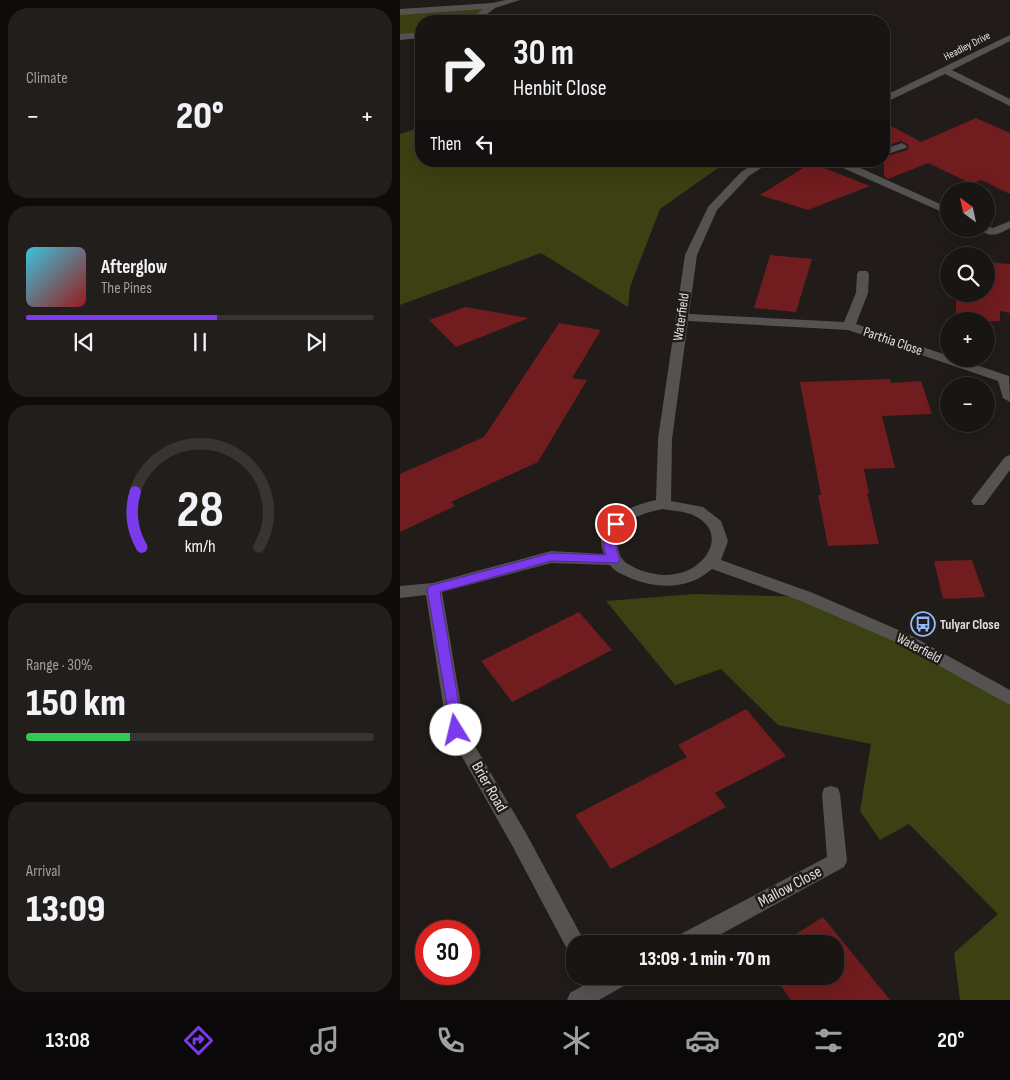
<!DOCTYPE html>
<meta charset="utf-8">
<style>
:root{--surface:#191513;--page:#221e1c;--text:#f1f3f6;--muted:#9f9fa0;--line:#373433;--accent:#7c3aed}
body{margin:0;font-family:"Sofia Sans Condensed",sans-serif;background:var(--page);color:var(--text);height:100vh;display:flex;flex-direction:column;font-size:19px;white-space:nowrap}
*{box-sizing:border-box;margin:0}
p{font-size:16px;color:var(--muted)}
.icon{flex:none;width:28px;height:28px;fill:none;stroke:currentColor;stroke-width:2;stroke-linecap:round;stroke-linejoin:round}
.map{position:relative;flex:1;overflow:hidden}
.details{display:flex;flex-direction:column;gap:8px;padding:8px;background:#0e0c0a;width:400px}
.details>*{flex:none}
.hud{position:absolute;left:15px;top:15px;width:475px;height:152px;border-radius:20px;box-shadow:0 5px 20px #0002,0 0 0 1px var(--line);background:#191513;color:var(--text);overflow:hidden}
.needle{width:32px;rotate:327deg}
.buttons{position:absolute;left:540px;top:182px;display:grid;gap:10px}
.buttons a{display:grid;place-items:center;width:55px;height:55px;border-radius:50%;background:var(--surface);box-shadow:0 5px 20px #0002,0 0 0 1px var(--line);font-size:25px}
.speed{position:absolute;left:15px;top:920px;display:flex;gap:10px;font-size:25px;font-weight:700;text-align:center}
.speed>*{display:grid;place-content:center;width:65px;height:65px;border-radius:50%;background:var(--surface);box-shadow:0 5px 20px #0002,0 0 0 1px var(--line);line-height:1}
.speed .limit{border:8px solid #d22;background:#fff;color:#111}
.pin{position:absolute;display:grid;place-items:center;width:42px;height:42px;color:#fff;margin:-21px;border:2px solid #fff;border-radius:50%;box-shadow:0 1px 5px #0007}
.me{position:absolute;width:55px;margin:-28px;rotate:351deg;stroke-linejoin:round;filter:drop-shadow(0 0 4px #0008)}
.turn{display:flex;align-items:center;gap:18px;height:105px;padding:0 15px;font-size:22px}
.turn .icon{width:65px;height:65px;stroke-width:2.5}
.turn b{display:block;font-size:35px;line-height:42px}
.then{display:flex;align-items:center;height:48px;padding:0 15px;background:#0003;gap:10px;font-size:19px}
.big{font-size:38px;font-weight:800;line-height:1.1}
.details .widget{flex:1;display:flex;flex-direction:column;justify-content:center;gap:8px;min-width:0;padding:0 18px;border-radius:20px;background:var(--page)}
.details .dial{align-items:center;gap:0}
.dial svg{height:130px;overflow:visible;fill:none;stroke:var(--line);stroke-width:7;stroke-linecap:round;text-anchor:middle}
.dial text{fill:var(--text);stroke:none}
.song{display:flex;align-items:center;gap:15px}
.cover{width:60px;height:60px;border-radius:8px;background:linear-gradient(135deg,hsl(190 70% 55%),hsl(0 70% 35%))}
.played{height:5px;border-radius:2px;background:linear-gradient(90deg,var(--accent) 55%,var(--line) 55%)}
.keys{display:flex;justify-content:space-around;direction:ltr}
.heat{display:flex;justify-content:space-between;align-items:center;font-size:28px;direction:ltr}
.charge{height:8px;border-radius:4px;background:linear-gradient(90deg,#34c759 30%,var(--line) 0)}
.trip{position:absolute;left:166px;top:935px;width:278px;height:50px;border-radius:20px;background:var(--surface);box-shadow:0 5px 20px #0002,0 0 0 1px var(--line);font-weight:800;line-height:50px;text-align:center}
.tab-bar{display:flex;height:80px;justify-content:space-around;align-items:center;background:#0a0808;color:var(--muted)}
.tab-bar .icon{width:35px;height:35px}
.tab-bar .selected{color:var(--accent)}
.tab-bar b{font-size:22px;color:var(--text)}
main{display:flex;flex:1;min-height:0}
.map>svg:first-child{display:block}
.green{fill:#3b4112}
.building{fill:#711c1e}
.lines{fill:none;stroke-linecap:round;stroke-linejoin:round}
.minor{fill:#545351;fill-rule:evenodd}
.route{fill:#7c3aed;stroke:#51269a}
.labels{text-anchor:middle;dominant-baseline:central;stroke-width:5;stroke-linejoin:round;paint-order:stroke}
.far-street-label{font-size:11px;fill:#e1dddb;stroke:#211c19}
.street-label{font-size:14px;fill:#e1dddb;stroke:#211c19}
.poi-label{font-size:14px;font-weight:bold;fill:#e1dddb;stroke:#211c19;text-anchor:start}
.near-street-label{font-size:16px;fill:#e1dddb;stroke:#211c19}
</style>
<main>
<section class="details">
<div class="widget"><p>Climate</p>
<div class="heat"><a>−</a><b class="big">20°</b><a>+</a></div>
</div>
<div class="widget">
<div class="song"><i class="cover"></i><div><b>Afterglow</b><p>The Pines</p></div></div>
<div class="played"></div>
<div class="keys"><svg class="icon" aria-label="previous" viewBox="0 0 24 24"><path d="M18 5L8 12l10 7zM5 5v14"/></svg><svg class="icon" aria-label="pause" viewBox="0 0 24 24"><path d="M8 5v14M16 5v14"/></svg><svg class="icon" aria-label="next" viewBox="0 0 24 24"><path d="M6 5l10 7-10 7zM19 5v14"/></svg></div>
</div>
<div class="widget dial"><svg viewBox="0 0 100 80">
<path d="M14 69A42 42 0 1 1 86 69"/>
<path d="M14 69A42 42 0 0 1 10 35" stroke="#7c3aed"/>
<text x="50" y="56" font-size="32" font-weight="700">28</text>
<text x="50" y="72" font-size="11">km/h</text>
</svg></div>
<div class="widget"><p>Range · 30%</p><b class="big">150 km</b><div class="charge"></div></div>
<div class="widget"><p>Arrival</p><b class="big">13:09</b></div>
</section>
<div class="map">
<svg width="610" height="1000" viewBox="0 0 610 1000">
<rect width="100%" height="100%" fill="#211c19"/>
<g class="green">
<polygon points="92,6 73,21 21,21 21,35 0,37 0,12"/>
<polygon points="21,127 21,161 328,161 260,209 230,287 228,307 141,253 0,305 0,134"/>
<polygon points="295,594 407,597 610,698 610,1000 560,1000 554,953 598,914 509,824 480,840 460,811 471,744 378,725 321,669 275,685 206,601"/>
</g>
<g class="building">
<polygon points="576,118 610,133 610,194 581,180 572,184 528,163 488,179 484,176 484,157 507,150 509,145 501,141 484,147 484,122 521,142"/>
<polygon points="411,163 470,186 408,210 360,195"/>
<polygon points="370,255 412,259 396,312 354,308"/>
<polygon points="586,262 610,264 610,313 600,311 600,321 556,321 556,294 586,294"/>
<polygon points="65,307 129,318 56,347 29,320"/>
<polygon points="159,323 201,330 172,378 187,380 138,462 51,502 55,506 0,532 0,474 84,437"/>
<polygon points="490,379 491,383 521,381 532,414 482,416 495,468 464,469 469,493 467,493 479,544 428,546 418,495 421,495 400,382"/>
<polygon points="572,560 585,597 543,599 534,561"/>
<polygon points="179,612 212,650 112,702 81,661"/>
<polygon points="346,709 386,756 315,793 326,807 211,869 175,815 287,757 278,745"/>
<polygon points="423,917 452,953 490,1000 391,1000 374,976 435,976 435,944 380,944"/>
</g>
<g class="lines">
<g class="minor">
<polygon points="106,0 120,0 95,8 78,21 69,21 83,9 0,15 0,9 92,3"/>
<polygon points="480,17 483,18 483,21 472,21"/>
<polygon points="21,32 21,38 0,40 0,34"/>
<polygon points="610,35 610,41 552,70 610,99 610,106 545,74 484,103 484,96"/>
<polygon points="502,143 507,146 506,148 484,155 484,149"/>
<path d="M359 161H372L349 176 317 210 297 255 289 314 444 322 456 293 457 274 459 271H467L469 274 468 293 456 324 549 356V359H558L609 376 610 402 603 398 598 381 448 330 288 321 272 439 271 501 303 507 321 521 328 541 321 560 413 593 510 635 610 690V705L498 643 401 601 312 569C289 590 257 589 230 578 222 574 215 572 210 565L151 563 42 592 65 729 127 835 182 937 185 944H175V954L168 951 113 847 47 730 26 595 0 598V586L33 583 151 551 204 554C190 520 230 506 256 500L258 439 285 255 308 207 341 172ZM263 509C272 511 284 511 293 515 330 532 306 570 275 574 259 577 241 572 228 564 222 561 219 554 218 548 211 522 243 513 263 509Z"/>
<polygon points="450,161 465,161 456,166 549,208 549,215 443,168 442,166"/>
<path d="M610 221V228C599 234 590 239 580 229H586V226L593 228Z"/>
<polygon points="610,455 610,470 584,505 574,505 571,501 574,497 605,457"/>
<polygon points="431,786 438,788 440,794 447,861 444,867 303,944 272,944 275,937 427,857 422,794 424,788"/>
<polygon points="200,976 232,976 229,983 199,1000 167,1000 170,993"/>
</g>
</g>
<path class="route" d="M216 520 222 524C214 537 214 545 220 560L218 563 151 561 40 592 63 730 61 734 56 735 52 734 27 589 29 586 151 553 206 555C201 541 204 533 212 521Z"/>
<defs>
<g id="bus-ring" transform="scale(1.25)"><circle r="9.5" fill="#211c19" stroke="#90b8fd" stroke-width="1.5"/><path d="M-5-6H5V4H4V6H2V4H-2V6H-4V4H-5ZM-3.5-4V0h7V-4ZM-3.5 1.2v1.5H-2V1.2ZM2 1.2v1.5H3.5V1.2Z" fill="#90b8fd"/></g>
</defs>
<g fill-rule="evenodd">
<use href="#bus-ring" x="523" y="624"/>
</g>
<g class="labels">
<g class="far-street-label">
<text transform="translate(567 46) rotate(-27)">Headley Drive</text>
</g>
<g class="street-label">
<text transform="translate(281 317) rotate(-82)">Waterfield</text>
<text transform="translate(493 341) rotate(19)">Parthia Close</text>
<text transform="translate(519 648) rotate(28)">Waterfield</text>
</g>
<g class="poi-label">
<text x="540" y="624">Tulyar Close</text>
</g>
<g class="near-street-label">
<text transform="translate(89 787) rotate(60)">Brier Road</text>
<text transform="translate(390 887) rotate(-28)">Mallow Close</text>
</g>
</g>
</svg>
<div class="buttons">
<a><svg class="needle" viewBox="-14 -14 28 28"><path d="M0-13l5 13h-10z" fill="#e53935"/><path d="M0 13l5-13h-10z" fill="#9f9fa0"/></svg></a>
<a><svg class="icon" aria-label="search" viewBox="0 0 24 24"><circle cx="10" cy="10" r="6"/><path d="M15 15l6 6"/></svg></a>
<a>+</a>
<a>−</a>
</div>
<div class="speed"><div class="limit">30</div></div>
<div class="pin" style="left:216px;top:524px;background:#d93025"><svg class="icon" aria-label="arrive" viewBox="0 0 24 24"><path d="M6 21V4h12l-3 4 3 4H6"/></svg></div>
<svg class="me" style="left:56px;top:730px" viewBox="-20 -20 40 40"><circle r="19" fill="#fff"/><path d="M0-13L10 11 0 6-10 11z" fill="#7c3aed"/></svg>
<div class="trip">13:09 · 1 min · 70 m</div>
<div class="hud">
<div class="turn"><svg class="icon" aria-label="right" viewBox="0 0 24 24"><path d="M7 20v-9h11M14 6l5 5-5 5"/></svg><div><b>30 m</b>Henbit Close</div></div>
<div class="then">Then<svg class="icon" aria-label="left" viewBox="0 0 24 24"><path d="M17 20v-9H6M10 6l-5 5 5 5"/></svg></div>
</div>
</div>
</main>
<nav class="tab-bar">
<b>13:08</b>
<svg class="icon selected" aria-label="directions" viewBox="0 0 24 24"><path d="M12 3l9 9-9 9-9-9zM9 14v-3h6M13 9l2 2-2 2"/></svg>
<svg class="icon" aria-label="music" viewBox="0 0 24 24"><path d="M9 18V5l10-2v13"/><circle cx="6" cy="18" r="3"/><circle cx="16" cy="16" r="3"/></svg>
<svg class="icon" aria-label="phone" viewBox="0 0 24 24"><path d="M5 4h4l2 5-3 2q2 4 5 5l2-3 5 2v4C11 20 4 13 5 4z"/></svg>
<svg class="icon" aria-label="climate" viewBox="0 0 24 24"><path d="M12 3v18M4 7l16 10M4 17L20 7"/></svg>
<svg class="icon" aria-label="car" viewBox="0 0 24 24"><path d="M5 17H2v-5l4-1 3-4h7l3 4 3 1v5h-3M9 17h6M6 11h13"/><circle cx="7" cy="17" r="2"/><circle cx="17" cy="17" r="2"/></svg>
<svg class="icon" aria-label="filters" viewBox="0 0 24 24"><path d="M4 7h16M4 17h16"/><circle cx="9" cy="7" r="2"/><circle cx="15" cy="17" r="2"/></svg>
<b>20°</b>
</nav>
